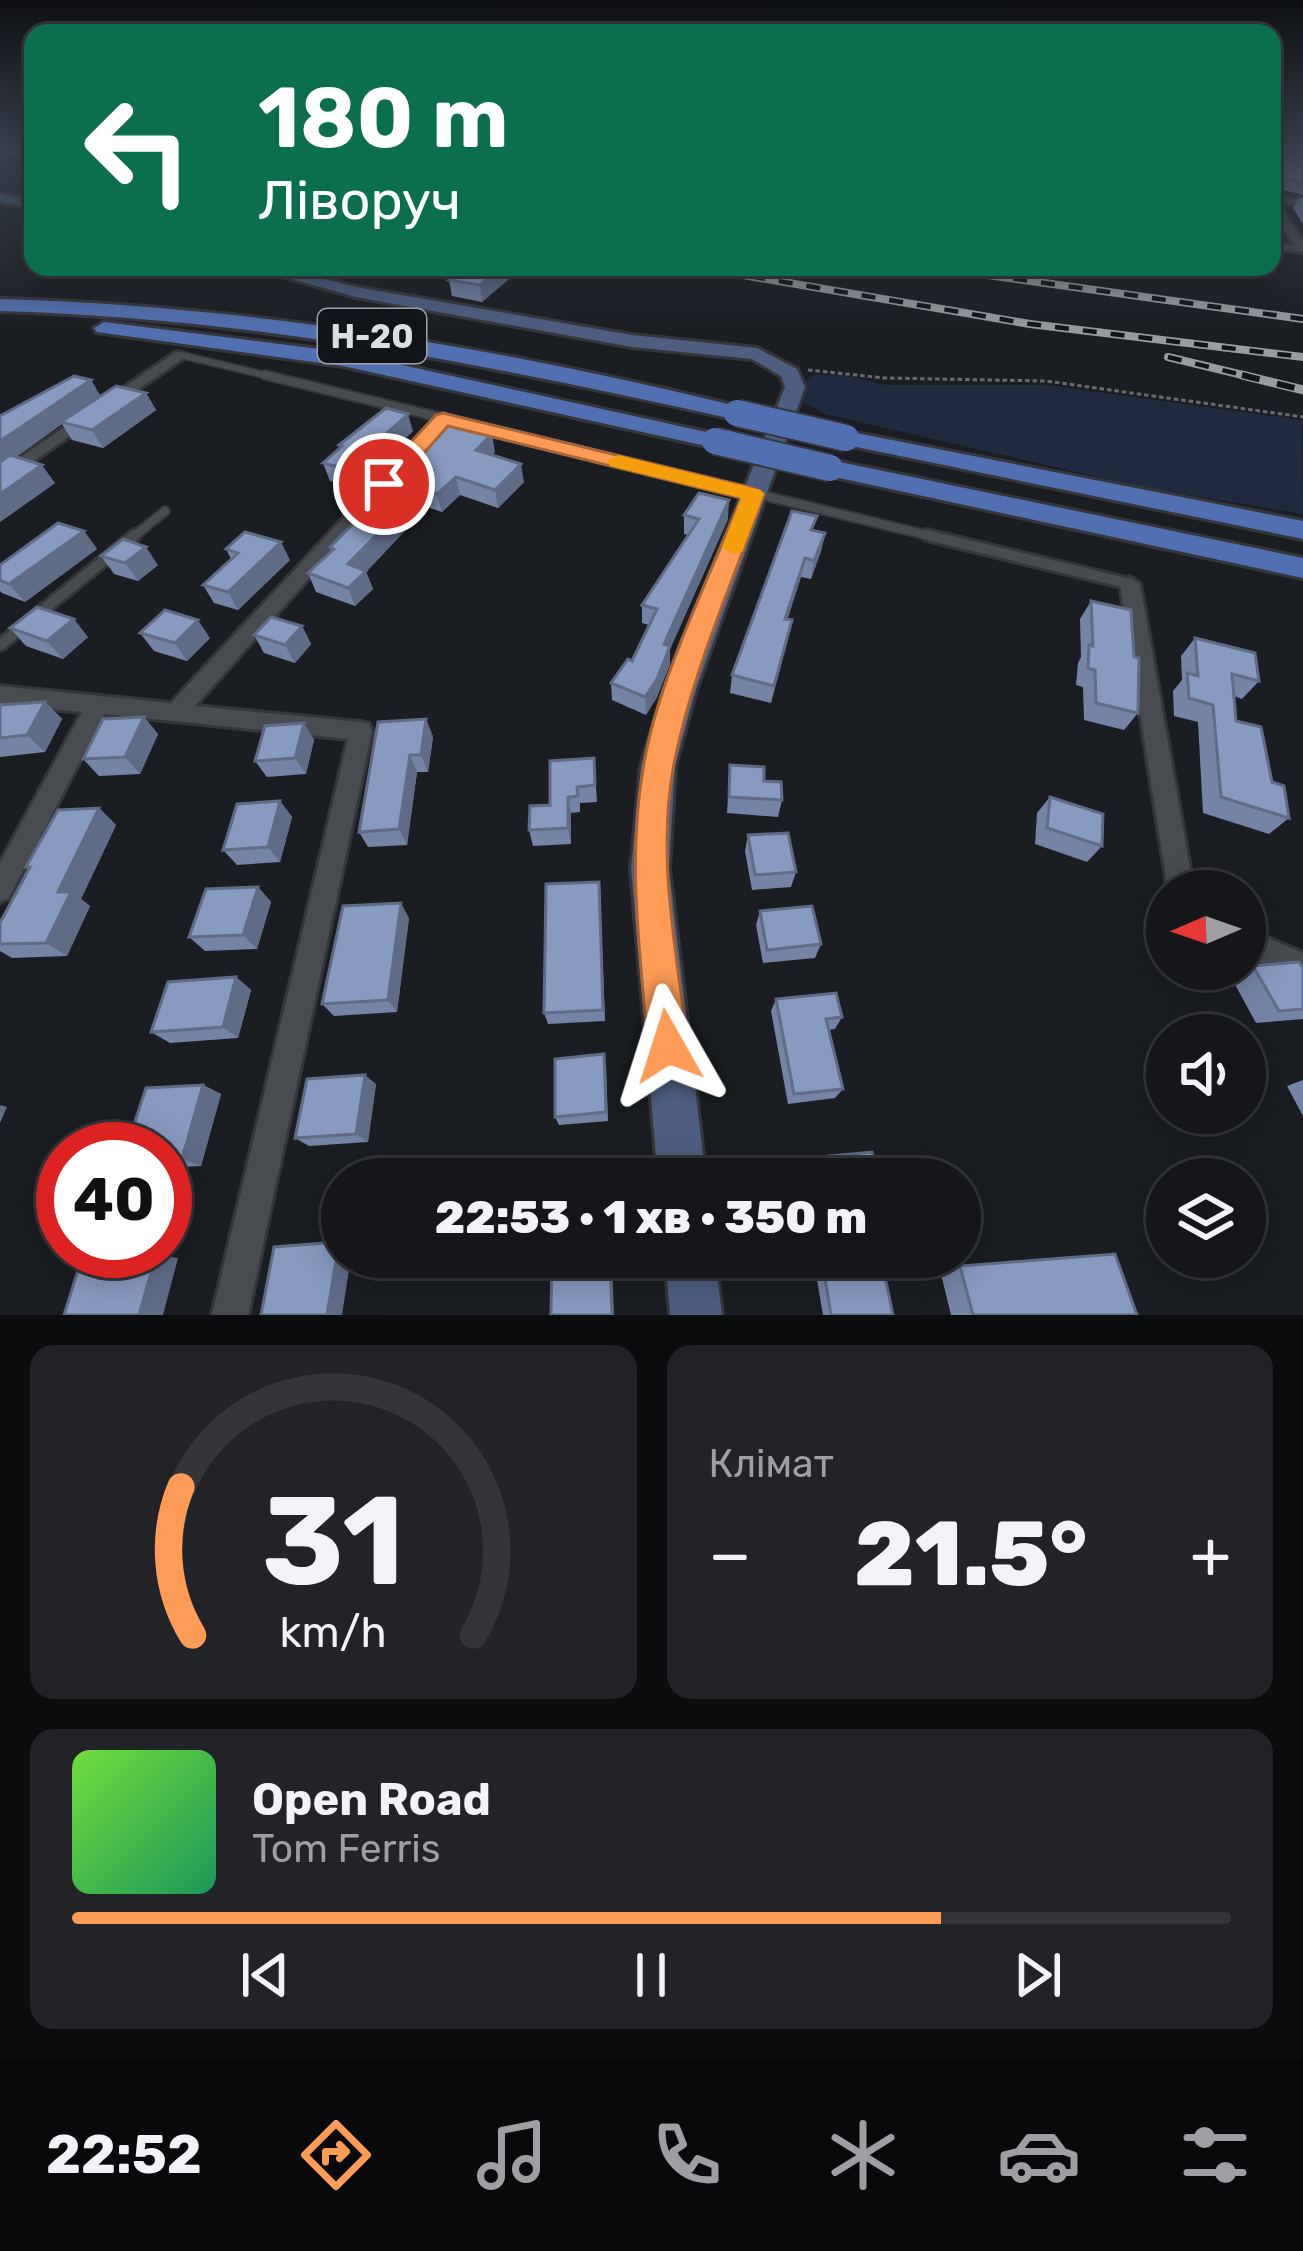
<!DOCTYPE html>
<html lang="uk">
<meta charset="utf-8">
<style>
:root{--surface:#141619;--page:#212326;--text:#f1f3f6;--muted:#9d9fa2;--line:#333538;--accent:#fe9c57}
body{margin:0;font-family:Rubik,sans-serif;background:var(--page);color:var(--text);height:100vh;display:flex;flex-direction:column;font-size:45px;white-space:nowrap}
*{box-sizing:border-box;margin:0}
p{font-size:39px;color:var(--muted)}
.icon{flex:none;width:66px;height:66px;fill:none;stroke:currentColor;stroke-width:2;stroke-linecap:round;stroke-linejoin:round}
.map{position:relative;height:1315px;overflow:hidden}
.panel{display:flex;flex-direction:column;gap:30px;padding:30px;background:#0b0c0e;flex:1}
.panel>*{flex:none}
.top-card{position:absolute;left:24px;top:24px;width:1257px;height:252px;border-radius:24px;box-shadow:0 6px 30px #0003,0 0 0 3px var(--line);background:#0b6e4f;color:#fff;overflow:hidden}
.needle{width:78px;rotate:268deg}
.controls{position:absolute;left:1146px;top:870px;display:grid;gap:24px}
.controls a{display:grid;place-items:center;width:120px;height:120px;border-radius:50%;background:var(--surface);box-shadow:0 6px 30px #0003,0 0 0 3px var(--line);font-size:60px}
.speed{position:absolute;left:36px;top:1122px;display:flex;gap:24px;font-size:60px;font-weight:700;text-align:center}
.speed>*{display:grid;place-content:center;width:156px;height:156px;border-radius:50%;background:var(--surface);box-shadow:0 6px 30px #0003,0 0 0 3px var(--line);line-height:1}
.speed .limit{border:18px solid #d22;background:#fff;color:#111}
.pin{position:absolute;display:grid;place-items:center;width:102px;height:102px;color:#fff;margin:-51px;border:6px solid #fff;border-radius:50%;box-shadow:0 3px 12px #0007}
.me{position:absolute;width:132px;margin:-66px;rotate:354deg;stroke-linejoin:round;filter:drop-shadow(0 0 9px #0008)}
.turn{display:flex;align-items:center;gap:42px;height:252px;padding:0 36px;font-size:54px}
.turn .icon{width:156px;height:156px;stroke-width:2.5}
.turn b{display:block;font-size:84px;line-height:102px}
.big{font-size:90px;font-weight:800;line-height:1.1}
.panel .card{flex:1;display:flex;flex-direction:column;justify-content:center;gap:18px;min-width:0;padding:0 42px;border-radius:24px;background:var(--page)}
.panel .dial{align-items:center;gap:0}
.dial svg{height:312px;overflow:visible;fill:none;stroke:var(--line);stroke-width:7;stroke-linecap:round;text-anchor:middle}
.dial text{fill:var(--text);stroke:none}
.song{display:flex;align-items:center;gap:36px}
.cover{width:144px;height:144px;border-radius:18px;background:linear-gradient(135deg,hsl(100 70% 55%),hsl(150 70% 35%))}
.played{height:12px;border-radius:6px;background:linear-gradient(90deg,var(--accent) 75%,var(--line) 75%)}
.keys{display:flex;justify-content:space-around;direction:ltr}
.heat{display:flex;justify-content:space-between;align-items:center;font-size:66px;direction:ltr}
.panel .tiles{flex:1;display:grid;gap:30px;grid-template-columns:1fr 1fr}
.card:last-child{grid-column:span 2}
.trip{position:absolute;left:321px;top:1158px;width:660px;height:120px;border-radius:60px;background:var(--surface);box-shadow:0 6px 30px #0003,0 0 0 3px var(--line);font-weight:800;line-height:120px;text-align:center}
.tab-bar{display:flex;height:192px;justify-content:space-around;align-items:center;background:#08090a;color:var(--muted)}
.tab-bar .icon{width:84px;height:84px}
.tab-bar .active{color:var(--accent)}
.tab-bar b{font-size:54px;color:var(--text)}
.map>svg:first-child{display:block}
.green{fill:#1f2a3f}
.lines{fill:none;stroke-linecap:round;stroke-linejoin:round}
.lane-far2-casing{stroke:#35363a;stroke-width:9}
.lane-far1-casing{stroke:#35363a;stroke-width:12}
.lane-casing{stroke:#35363a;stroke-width:16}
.street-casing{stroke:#35363a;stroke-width:6}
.secondary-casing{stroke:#35363a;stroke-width:6}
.primary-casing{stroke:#35363a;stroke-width:6}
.path{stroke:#696c6f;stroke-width:3;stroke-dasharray:4.5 3;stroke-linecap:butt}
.lane-far2{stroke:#484b50;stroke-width:6}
.lane-far1{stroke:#484b50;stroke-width:8}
.lane{stroke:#484b50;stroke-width:10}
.street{fill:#484b50;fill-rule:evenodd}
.secondary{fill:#4d5e81;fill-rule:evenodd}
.primary{fill:#5270b1;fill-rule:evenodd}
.rail-far2-casing{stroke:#999b9e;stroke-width:4.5}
.rail-far1-casing{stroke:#999b9e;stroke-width:8}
.rail-casing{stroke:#999b9e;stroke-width:9}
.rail-far2{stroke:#111418;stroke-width:3;stroke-dasharray:10;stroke-linecap:butt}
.rail-far1{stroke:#111418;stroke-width:4.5;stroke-dasharray:14;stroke-linecap:butt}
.rail{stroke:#111418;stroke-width:6;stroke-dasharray:18;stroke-linecap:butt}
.primary-bridge-casing{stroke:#35363a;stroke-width:30;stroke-linecap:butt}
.primary-bridge{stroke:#5270b1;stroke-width:26}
.wall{fill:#7484a4}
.shaded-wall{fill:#5e6c86}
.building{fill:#879abf;stroke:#5e6c86;stroke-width:3}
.route{fill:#fe9c57;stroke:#a56539;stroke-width:3}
.slow{fill:#f59e0b}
.labels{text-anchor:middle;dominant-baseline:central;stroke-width:12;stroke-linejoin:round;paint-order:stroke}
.shield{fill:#111418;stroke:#9fa1a5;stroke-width:3}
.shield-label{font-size:33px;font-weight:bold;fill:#dcdee1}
</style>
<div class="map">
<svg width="1303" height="1315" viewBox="0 0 1303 1315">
<rect width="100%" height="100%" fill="#1a1d21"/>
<polygon class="green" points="815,374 844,375 887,385 1047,385 1302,420 1303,514 1146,488 825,414 804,402 802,383"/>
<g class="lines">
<g class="lane-far2-casing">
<polyline id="lane-far2" points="181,355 277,378"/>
</g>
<g class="lane-far1-casing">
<g id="lane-far1">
<polyline points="265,375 939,538"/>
<polyline points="132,538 165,511"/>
</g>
</g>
<g class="lane-casing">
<g id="lane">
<polyline points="927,535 1130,584"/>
<polyline points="0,645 135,535"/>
</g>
</g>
<g class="street-casing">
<g id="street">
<polygon points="1272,196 1303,199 1303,205 1276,202 1303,241 1303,252 1272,249 1272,243 1294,245 1272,212"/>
<polygon points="176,352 188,355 0,484 0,471"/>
<polygon points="443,414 451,419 448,422 195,706 361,722 369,724 372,731 248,1315 212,1315 348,739 104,714 9,898 0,902 0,863 82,712 0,704 0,686 171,703 438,416"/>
<polygon points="1130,577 1140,584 1194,891 1168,891 1120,584"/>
<polygon points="1245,928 1303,953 1303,981 1245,956"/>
</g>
</g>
<g class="secondary-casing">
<g id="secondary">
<polygon points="0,193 33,201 33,209 0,201"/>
<polygon points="249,267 277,267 356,287 632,335 757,348 797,369 805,387 696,690 675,766 669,869 706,1179 658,1179 631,869 641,766 664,690 785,387 781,376 752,359 632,347 356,297"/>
<polygon points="665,1257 715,1257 722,1315 670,1315"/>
</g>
</g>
<g class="primary-casing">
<g id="primary">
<path d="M0 299C252 306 501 348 745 408L749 413 737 420C493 365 251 318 0 311Z"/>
<polygon points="104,322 343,352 715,434 727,441 715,448 343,366 97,332 94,328"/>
<polygon points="846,431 1303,521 1303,539 837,443 834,438 837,433"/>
<polygon points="830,460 1303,558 1303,578 821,474 817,468"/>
</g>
</g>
<polyline class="path" points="808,370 885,378 1046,381 1303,417"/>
<use href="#lane-far2" class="lane-far2"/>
<use href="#lane-far1" class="lane-far1"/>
<use href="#lane" class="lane"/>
<use href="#street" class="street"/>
<use href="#secondary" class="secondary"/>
<use href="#primary" class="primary"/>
<g class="rail-far2-casing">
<polyline id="rail-far2" points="0,150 33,156"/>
</g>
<g class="rail-far1-casing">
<g id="rail-far1">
<polyline points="696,267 1030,324 1303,357"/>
<polyline points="930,267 1303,319"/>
<polyline points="1168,357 1255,378"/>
</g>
</g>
<g class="rail-casing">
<polyline id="rail" points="1242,375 1303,390"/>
</g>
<use href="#rail-far2" class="rail-far2"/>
<use href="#rail-far1" class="rail-far1"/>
<use href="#rail" class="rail"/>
<g class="primary-bridge-casing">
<g id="primary-bridge">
<polyline points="737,413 846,438"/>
<polyline points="715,441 830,468"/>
</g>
</g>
<use href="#primary-bridge" class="primary-bridge"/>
</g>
<g class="wall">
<polygon points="1272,150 1303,150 1303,195 1272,187"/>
<polygon points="1299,198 1303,198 1303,224 1293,208"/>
<polygon points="523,267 482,302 452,296 449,280"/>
<polygon points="91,380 100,396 146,393 156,410 103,448 72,440 62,424 16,457 55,483 0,522 0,416"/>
<polygon points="413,431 354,487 330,481 323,463 340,448 339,445"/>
<polygon points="495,452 492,455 524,482 498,508 460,495 442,512 418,504 413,486 418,482 414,480 409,462"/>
<polygon points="411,500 416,519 366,572 373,589 355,606 316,592 308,573 331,552 330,547"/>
<polygon points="684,515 728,519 670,649 670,664 657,697 646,715 612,700 611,683 632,661 649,625 642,623 642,605 688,535 684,534"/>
<polygon points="814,530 825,533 821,551 811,579 801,577 787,619 792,620 788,638 771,703 730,693 732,675"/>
<polygon points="84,531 97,549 25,602 2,593 0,591 0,565"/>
<polygon points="226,549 290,560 238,610 214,603 203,585 231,559"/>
<polygon points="101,556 158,565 138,581 114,574"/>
<polygon points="1091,601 1138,713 1124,730 1084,720 1083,687 1076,685 1078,663 1081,657 1080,619"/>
<polygon points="302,626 311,644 295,663 264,653 254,635"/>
<polygon points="10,628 88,637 63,659 26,646"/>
<polygon points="140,633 210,638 187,661 154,651"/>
<polygon points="1195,638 1259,681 1242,699 1234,696 1236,721 1272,782 1289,818 1269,834 1203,813 1198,722 1174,716 1173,691 1182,680 1181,656"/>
<polygon points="45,702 62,719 45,752 0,757 0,705"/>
<polygon points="144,717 158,734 140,774 99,776 83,759"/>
<polygon points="426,719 433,737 428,772 417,772 407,845 368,847 359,832"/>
<polygon points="304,723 314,740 306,774 267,777 255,761"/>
<polygon points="594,758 597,802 580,803 580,812 571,813 571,844 533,846 529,830"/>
<polygon points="730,765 764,781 782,800 778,817 727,813"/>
<polygon points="1050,797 1102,846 1087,862 1035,844 1037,813"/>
<polygon points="280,801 292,817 280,862 237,865 223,850"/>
<polygon points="99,808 116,825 81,899 90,906 67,956 12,958 0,951 0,923 29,869 26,867"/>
<polygon points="748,835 796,872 791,887 752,890 745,851"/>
<polygon points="258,887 271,902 257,949 205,951 189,937"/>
<polygon points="600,897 605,1021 548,1024 544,1013"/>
<polygon points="760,911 821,944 815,958 763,963 756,925"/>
<polygon points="409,918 397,1012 334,1016 322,1004"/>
<polygon points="1253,966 1303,968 1303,1019 1256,1023 1232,979"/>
<polygon points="236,977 251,990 238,1038 170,1043 151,1032"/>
<polygon points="776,999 842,1017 835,1029 829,1030 843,1089 835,1098 788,1104 771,1011"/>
<polygon points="606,1065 608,1121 559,1125 555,1117"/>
<polygon points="1303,1080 1303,1116 1287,1086"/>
<polygon points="376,1084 368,1142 309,1146 295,1138"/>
<polygon points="203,1085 221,1094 201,1166 165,1168 165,1149"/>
<polygon points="829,1156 878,1179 824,1179 821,1163"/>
<polygon points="960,1266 1137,1315 951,1315 940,1270"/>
<polygon points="824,1272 893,1315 823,1315 816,1274"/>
</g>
<g class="shaded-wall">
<polygon points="502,267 523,267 482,302 480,285"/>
<polygon points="91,380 101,397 61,422 62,424 0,468 0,441"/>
<polygon points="146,393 156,410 103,448 92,430"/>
<polygon points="408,414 413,431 354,487 347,469"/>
<polygon points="492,434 495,452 480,468 476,450"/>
<polygon points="521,464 524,482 498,508 495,490"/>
<polygon points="42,465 55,483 0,522 0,494"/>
<polygon points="456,477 460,495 442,512 437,494"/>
<polygon points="411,500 416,519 366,572 373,589 355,606 348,588 348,564"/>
<polygon points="729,500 728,519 670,649 670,664 657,697 646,715 645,697 664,644"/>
<polygon points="84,531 97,549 25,602 9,584"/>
<polygon points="825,533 821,551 811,579 814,561"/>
<polygon points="281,542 290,560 238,610 228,592"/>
<polygon points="146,547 158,565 138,581 125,563"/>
<polygon points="805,558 801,577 782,637 785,619"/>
<polygon points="74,619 88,637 63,659 47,641"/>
<polygon points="198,620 210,638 187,661 175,643"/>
<polygon points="302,626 311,644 295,663 285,645"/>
<polygon points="45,702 62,719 45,752 27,735"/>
<polygon points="144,717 158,734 140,774 125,757"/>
<polygon points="426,719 433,737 428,772 421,755"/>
<polygon points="304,723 314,740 306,774 295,758"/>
<polygon points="410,755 417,772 407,845 399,829"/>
<polygon points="568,797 571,813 571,844 568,828"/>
<polygon points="280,801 292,817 280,862 268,847"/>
<polygon points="99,808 116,825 81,899 90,906 67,956 46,943 58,892"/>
<polygon points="599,882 600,897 605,1021 603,1010"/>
<polygon points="258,887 271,902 257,949 243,935"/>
<polygon points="401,903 409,918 397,1012 388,1000"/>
<polygon points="236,977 251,990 238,1038 223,1027"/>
<polygon points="365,1075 376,1084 368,1142 356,1134"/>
<polygon points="203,1085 221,1094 201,1166 182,1159"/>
<polygon points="0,1105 7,1107 0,1123"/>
<polygon points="339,1242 342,1243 342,1257 351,1257 342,1315 327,1315"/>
<polygon points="156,1255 178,1258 163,1315 139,1315"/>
<polygon points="610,1257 612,1257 614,1315 612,1315"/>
</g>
<g class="building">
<polygon points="1272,150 1303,150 1303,183 1272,176"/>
<polygon points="465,267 502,267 480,285 449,280"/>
<polygon points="74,376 91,380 0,441 0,416"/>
<polygon points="116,386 146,393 92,430 61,422"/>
<polygon points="386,408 408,414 347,469 323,463 342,446 339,445"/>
<polygon points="453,419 492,434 476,450 521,464 495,490 456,477 437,494 413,486 432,470 409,462"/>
<polygon points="10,455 42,465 0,494 0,462"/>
<polygon points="384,493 411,500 348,564 366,571 348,588 308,573 334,549 330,547"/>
<polygon points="699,493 729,500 664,644 670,646 657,679 645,697 611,683 628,659 632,661 657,609 642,605 699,519 684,515"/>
<polygon points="792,511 817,516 811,530 825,533 814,561 805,558 785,619 792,620 774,686 732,675"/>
<polygon points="58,523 84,531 9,584 0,580 0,565"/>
<polygon points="245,532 281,542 228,592 203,585 238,553 226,549"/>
<polygon points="123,539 146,547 125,563 101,556"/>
<polygon points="1091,601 1131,610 1134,657 1139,658 1138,713 1096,703 1095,670 1088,668 1089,645 1093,646"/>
<polygon points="37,607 74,619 47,641 10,628"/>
<polygon points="165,610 198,620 175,643 140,633"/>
<polygon points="271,617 302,626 285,645 254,635"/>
<polygon points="1195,638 1255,653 1259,681 1232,674 1236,721 1261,727 1272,782 1284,786 1289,818 1221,797 1213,705 1189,698 1187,673 1198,676"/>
<polygon points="45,702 27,735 0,738 0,705"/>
<polygon points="144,717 125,757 83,759 103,719"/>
<polygon points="426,719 421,755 410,755 399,829 359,832 378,722"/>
<polygon points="304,723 295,758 255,761 265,726"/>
<polygon points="594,758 595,785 577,787 578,796 568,797 568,828 529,830 530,806 550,805 550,761"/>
<polygon points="730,765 764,767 764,781 781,782 782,800 729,797"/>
<polygon points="1050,797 1103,814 1102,846 1047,828"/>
<polygon points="280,801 268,847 223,850 237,804"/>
<polygon points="99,808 58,892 71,892 46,943 0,944 0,923 30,867 26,867 58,810"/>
<polygon points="788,833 796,872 755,875 748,835"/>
<polygon points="599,882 603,1010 544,1013 546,884"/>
<polygon points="258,887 243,935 189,937 206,889"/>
<polygon points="401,903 388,1000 322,1004 343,906"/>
<polygon points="812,906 821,944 767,950 760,911"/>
<polygon points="1299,962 1303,968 1303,1009 1279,1011 1253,966"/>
<polygon points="236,977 223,1027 151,1032 168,982"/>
<polygon points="836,993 842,1017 826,1019 843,1089 794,1094 776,999"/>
<polygon points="604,1054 606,1112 555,1117 555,1059"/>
<polygon points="365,1075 356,1134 295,1138 307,1079"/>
<polygon points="203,1085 182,1159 165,1160 165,1149 126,1149 146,1088"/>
<polygon points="872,1152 878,1179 833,1179 829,1156"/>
<polygon points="339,1242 327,1315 261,1315 274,1247"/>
<polygon points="1115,1254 1137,1315 973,1315 960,1266"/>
<polygon points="156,1255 139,1315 64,1315 81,1261"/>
<polygon points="552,1257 610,1257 612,1315 551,1315"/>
<polygon points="883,1267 893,1315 831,1315 824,1272"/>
</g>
<linearGradient id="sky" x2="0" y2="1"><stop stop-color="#0e1012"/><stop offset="0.45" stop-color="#38404e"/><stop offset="1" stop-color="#38404e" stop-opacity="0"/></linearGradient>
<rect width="1303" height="334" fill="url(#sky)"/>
<path class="route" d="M443 413 753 488 764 494C733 582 692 672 674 764 656 856 677 954 688 1046L682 1060 668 1066 654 1060 648 1046C640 953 627 861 643 769 657 680 708 582 741 498L448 426 392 489H376V479L436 415Z"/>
<polygon class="slow" points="618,455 761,490 764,494 742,552 734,554 722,547 741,498 610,466 607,461"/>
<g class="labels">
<rect class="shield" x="318" y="309" width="108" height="54" rx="9"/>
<g class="shield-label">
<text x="372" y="336">Н-20</text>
</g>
</g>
</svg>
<div class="controls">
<a><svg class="needle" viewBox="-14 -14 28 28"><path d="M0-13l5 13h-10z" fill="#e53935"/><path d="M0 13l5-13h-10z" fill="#9d9fa2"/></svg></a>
<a><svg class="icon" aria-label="sound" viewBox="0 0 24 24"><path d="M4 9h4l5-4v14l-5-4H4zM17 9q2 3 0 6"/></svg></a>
<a><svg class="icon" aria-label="layers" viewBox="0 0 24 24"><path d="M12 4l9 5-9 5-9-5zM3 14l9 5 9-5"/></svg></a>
</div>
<div class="speed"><div class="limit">40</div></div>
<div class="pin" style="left:384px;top:484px;background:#d93025"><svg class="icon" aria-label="arrive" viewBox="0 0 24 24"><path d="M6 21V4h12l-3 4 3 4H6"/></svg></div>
<svg class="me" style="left:668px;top:1046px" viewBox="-20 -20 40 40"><path d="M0-17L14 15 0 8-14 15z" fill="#fe9c57" stroke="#fff" stroke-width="4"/></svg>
<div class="trip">22:53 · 1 хв · 350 m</div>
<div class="top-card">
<div class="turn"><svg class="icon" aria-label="left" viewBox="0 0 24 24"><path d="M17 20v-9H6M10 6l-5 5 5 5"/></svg><div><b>180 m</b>Ліворуч</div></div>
</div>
</div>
<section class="panel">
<div class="tiles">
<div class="card dial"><svg viewBox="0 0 100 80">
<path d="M14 69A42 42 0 1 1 86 69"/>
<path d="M14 69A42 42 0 0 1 11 31" stroke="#fe9c57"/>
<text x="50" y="56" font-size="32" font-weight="700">31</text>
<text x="50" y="72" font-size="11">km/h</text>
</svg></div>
<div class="card"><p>Клімат</p>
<div class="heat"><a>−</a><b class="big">21.5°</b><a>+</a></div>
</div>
<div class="card">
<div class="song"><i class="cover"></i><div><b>Open Road</b><p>Tom Ferris</p></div></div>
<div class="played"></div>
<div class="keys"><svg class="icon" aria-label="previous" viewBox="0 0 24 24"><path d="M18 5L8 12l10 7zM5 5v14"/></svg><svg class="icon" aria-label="pause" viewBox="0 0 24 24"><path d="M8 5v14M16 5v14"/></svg><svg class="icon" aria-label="next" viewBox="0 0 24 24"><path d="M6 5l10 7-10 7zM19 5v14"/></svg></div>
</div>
</div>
</section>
<nav class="tab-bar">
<b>22:52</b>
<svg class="icon active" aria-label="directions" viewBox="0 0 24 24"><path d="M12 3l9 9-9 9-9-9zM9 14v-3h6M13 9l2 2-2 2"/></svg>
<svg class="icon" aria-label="music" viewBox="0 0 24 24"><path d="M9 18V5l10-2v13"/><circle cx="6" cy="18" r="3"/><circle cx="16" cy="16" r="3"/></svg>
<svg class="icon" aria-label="phone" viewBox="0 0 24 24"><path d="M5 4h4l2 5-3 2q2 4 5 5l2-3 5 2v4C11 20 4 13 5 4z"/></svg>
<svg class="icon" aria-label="climate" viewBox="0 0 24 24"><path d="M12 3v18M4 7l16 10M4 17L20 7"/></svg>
<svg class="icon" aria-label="car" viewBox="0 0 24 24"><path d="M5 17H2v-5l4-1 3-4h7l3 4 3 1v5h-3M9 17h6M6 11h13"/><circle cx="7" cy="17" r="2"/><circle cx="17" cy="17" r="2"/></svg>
<svg class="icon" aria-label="filters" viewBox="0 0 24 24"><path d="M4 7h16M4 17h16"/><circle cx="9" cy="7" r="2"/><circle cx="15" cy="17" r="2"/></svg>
</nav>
